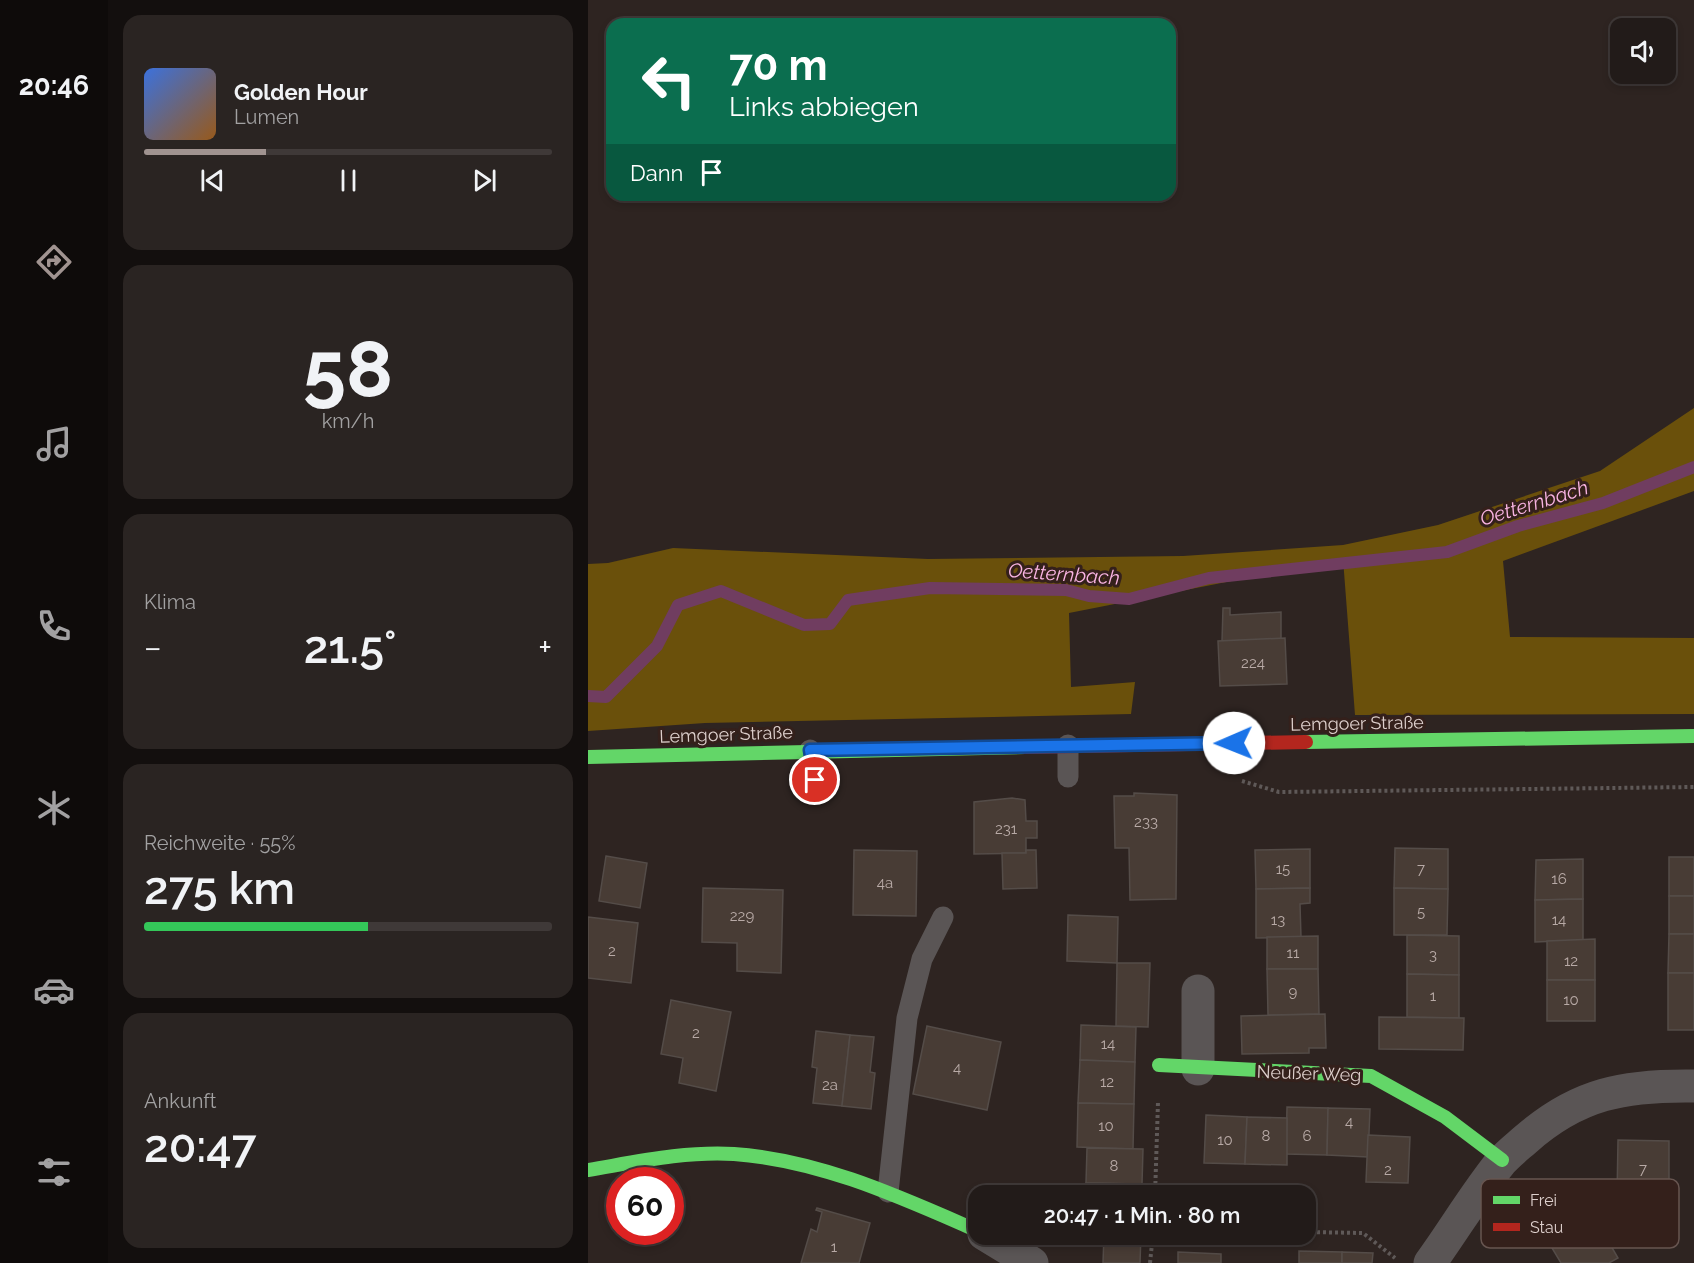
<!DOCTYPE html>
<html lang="de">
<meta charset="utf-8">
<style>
:root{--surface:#221b19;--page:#2a2422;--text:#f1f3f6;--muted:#a2a1a2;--line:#3f3938;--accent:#a09390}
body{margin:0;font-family:Raleway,sans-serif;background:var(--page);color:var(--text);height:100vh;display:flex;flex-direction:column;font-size:22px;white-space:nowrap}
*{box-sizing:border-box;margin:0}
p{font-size:20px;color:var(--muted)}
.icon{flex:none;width:33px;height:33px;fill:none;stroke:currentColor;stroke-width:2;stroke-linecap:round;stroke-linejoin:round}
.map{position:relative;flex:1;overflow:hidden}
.drawer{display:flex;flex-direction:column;gap:15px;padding:15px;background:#130f0e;width:480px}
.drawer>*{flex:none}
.hud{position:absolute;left:18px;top:18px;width:570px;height:183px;border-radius:18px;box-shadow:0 3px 9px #0003,0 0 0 2px var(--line);background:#0b6e4f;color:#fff;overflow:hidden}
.buttons{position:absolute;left:1022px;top:18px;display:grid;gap:12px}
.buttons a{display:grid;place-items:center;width:66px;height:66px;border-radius:12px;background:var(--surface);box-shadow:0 3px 9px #0003,0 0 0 2px var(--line);font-size:30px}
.speed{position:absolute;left:18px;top:1167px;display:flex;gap:12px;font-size:30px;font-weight:700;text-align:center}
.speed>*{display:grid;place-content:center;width:78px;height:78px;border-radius:50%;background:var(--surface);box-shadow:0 3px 9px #0003,0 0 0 2px var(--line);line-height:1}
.speed .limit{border:9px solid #d22;background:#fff;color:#111}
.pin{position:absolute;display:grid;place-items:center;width:51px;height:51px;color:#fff;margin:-26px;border:3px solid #fff;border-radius:50%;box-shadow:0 2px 6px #0007}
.me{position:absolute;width:66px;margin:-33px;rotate:269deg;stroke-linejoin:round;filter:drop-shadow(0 0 4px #0008)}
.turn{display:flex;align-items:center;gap:21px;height:126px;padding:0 24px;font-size:27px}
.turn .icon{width:78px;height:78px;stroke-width:2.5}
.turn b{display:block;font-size:42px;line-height:51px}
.then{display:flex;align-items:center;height:57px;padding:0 24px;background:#0003;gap:12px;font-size:22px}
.big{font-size:45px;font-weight:600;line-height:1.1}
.drawer .tile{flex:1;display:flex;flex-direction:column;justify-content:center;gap:9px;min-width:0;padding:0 21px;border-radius:18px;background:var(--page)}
.drawer .dial{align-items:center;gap:0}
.dial b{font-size:78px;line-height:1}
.song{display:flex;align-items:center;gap:18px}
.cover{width:72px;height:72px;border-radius:9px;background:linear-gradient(135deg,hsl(220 70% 55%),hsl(30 70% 35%))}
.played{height:6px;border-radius:3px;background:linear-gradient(90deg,var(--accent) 30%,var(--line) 30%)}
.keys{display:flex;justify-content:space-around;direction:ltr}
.heat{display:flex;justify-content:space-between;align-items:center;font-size:33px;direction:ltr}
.charge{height:9px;border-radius:4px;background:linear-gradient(90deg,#34c759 55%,var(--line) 0)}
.trip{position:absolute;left:380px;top:1185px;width:348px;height:60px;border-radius:18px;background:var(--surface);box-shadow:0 3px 9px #0003,0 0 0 2px var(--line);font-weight:600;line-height:60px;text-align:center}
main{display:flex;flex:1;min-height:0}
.menu{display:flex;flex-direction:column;width:108px;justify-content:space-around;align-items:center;background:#0e0b0a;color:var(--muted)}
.menu .icon{width:42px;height:42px}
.menu .active{color:var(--accent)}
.menu b{font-size:27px;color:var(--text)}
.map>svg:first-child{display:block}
.forest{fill:#6a500b}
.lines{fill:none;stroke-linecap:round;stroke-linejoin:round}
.stream{stroke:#703d60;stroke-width:12}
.building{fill:#483c35;stroke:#544c48;stroke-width:1.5}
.path{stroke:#5f5958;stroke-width:4;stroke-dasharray:3 3;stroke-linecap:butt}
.lane{stroke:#5a5555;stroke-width:21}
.street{stroke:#5a5555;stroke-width:33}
.fast{stroke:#63d668;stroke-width:14}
.jam{stroke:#b3261e;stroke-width:14}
.route-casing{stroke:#114b97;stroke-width:15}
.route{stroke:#1a73e8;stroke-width:10}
.labels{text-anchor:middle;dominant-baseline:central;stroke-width:6;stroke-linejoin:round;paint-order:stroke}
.number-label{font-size:15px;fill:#b8aaa6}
.street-label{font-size:18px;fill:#ddcfcc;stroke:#34201b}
.water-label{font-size:20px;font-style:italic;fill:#f9b4e2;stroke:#34201b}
.key{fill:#34201b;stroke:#675550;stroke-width:1.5}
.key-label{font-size:16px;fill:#ddcfcc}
</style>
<main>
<nav class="menu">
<b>20:46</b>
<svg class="icon active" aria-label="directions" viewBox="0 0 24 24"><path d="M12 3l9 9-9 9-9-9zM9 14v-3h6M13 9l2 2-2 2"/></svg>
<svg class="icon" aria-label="music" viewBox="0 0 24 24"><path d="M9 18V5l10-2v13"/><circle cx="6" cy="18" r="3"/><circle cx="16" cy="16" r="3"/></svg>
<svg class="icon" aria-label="phone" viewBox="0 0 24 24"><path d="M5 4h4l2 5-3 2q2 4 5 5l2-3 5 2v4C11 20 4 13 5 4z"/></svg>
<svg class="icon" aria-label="climate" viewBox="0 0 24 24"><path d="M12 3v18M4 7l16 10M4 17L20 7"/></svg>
<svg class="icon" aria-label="car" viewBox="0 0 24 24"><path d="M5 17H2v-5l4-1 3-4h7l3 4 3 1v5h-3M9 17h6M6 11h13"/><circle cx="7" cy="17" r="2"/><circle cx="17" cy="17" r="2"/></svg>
<svg class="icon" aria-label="filters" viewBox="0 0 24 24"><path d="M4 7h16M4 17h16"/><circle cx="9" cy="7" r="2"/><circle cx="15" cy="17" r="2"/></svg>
</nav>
<section class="drawer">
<div class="tile">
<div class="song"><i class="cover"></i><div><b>Golden Hour</b><p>Lumen</p></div></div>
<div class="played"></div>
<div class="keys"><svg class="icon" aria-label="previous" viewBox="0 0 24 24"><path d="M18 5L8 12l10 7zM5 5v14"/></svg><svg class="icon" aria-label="pause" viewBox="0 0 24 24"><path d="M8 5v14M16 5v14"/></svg><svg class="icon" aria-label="next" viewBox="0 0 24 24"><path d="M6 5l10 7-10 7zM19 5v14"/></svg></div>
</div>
<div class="tile dial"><b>58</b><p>km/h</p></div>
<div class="tile"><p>Klima</p>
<div class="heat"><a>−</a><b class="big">21.5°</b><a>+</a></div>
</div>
<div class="tile"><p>Reichweite · 55%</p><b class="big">275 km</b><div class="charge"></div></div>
<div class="tile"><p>Ankunft</p><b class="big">20:47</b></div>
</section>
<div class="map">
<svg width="1106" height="1263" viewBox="0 0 1106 1263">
<rect width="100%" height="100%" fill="#2e2421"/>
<polygon class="forest" points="1106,408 1106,491 915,561 922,637 1106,638 1106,714 767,715 755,559 481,613 483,687 547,682 543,714 117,723 0,731 0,564 20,563 85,548 340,559 595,556 755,545 850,525 1012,471"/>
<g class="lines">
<polyline class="stream" points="0,696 18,697 69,646 90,605 133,591 216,625 242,624 260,600 342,588 478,590 501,596 541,599 621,578 859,552 930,526 1015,503 1106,467"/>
</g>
<g class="building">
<polygon points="635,608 642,608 642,615 693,612 693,639 634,641"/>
<polygon points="697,638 699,684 632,686 630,641"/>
<polygon points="546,793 589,795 588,899 542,900 541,848 527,848 526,796 546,796"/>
<polygon points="424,798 437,800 438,821 449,821 449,838 438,838 438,853 386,854 386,802"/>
<polygon points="807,848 860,849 860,889 806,888"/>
<polygon points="722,849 722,888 668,889 667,850"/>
<polygon points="266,850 329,851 328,916 265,915"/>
<polygon points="438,850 448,850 449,888 415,889 414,853 438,853"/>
<polygon points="18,856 59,863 52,908 11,901"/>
<rect x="1081" y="857" width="25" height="39"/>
<polygon points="995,859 995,899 947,900 948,860"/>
<polygon points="115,888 195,890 193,973 149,971 149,943 114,942"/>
<polygon points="722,888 722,903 712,904 713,937 668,938 668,889"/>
<polygon points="806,888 860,889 859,935 806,935"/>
<rect x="1081" y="896" width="25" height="38"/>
<polygon points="995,899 995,940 947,942 947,900"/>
<polygon points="480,915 530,917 529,963 479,961"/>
<polygon points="0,917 50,923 43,983 0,978"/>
<polygon points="1081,934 1106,934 1106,973 1080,973"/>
<polygon points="819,935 871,936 871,975 819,974"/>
<polygon points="730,936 730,969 679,969 679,937"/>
<polygon points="1007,939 1007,980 959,980 959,941"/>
<polygon points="529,963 562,963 560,1027 528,1026"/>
<polygon points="679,969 730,969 731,1014 680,1015"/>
<rect x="1080" y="973" width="26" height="57"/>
<polygon points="819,974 871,975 871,1018 819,1017"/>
<rect x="959" y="980" width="48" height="41"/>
<polygon points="83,1000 143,1012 128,1091 91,1083 95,1058 73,1054"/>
<polygon points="737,1014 738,1048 721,1048 721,1053 654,1054 653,1016"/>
<polygon points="791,1017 876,1018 875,1050 791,1049"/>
<polygon points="493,1025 548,1027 547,1062 492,1060"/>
<polygon points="339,1026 413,1042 399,1110 325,1094"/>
<polygon points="228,1031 262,1035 254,1106 225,1103 229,1068 224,1067"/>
<polygon points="262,1035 286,1037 282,1072 287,1073 283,1109 254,1106"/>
<polygon points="492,1060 547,1062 546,1104 490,1103"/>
<polygon points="490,1103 546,1104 545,1149 489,1147"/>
<polygon points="699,1107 740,1108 739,1155 698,1154"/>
<polygon points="740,1108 782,1109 780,1157 739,1155"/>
<polygon points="618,1115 659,1117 657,1164 616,1163"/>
<polygon points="659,1117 699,1118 699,1165 657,1164"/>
<polygon points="780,1135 822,1137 820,1183 778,1182"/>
<polygon points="1030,1140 1081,1141 1081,1198 1029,1197"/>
<polygon points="499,1148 555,1149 554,1184 498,1183"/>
<polygon points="498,1183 554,1184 554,1196 497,1196"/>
<polygon points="997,1201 1030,1258 1021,1263 973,1263 952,1228"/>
<polygon points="229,1208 282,1223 271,1263 213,1263 223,1229 229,1232 234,1212 228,1210"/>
<polygon points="516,1234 553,1234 552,1263 515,1263"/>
<polygon points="711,1251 754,1252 754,1263 711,1263"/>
<polygon points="590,1252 633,1254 633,1263 590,1263"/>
<polygon points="754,1252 785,1253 784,1263 754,1263"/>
</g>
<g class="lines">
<g class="path">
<polyline points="654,781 691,792 1106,787"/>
<polyline points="567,1196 570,1102"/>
<polyline points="717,1232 775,1233 807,1258"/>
<polyline points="562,1263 565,1234"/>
</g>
<g class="lane">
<polyline points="480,745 480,777"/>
<polyline points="222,750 227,780"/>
<polyline points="300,1192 319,1018 334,959 355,917"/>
</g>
<g class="street">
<polyline points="610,1069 610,991"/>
<polyline points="396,1234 444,1263"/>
<path d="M842 1263C866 1230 887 1194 913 1162 920 1154 929 1147 937 1140 990 1093 1037 1085 1106 1086"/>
</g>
<g class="fast">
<polyline points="718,742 1106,736"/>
<polyline points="0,757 437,747"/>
<polyline points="571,1065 783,1076 857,1117 914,1160"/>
<path d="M0 1170C48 1162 97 1151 146 1154 232 1160 312 1197 390 1231"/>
</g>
<polyline class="jam" points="437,747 718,742"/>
</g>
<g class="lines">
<g class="route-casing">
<polyline id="route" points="227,780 222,750 646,743"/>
</g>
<use href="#route" class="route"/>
</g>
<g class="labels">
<g class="number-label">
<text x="665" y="663">224</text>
<text x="558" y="822">233</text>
<text x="418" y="829">231</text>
<text x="695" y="869">15</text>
<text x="833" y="869">7</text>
<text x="971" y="879">16</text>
<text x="297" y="883">4a</text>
<text x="833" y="912">5</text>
<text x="154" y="916">229</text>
<text x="690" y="920">13</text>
<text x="971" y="920">14</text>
<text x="24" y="951">2</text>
<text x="705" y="953">11</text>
<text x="845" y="955">3</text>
<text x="983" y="961">12</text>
<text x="705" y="992">9</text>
<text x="845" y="996">1</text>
<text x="983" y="1000">10</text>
<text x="108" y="1033">2</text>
<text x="520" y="1044">14</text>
<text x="369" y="1068">4</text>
<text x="519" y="1082">12</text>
<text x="242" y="1085">2a</text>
<text x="761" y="1122">4</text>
<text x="518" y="1126">10</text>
<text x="678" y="1136">8</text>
<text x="719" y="1136">6</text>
<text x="637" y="1140">10</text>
<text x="526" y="1166">8</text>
<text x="1055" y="1169">7</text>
<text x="800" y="1170">2</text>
<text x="246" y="1247">1</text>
</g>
<g class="street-label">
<text transform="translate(769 723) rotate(-1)">Lemgoer Straße</text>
<text transform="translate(138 734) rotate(-2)">Lemgoer Straße</text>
<text transform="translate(721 1073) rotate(2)">Neußer Weg</text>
</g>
<g class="water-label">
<text transform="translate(946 503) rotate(-17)">Oetternbach</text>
<text transform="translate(476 574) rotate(4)">Oetternbach</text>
</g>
</g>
<rect x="893" y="1179" width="198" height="69" rx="9" class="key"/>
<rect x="905" y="1196" width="27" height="8" fill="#63d668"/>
<rect x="905" y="1223" width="27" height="8" fill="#b3261e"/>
<g class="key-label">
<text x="942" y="1206">Frei</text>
<text x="942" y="1233">Stau</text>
</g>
</svg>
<div class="buttons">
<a><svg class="icon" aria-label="sound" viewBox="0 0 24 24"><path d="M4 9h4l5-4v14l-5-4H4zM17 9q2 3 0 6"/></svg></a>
</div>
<div class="speed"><div class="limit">60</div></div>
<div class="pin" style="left:227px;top:780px;background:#d93025"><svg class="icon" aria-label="arrive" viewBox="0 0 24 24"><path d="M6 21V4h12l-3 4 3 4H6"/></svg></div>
<svg class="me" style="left:646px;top:743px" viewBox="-20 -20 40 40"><circle r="19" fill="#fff"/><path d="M0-13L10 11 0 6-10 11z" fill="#1a73e8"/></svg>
<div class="trip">20:47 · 1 Min. · 80 m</div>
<div class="hud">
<div class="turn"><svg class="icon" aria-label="left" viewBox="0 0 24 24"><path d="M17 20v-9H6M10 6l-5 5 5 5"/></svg><div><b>70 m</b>Links abbiegen</div></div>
<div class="then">Dann<svg class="icon" aria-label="arrive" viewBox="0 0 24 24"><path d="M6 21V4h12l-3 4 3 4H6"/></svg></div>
</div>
</div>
</main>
